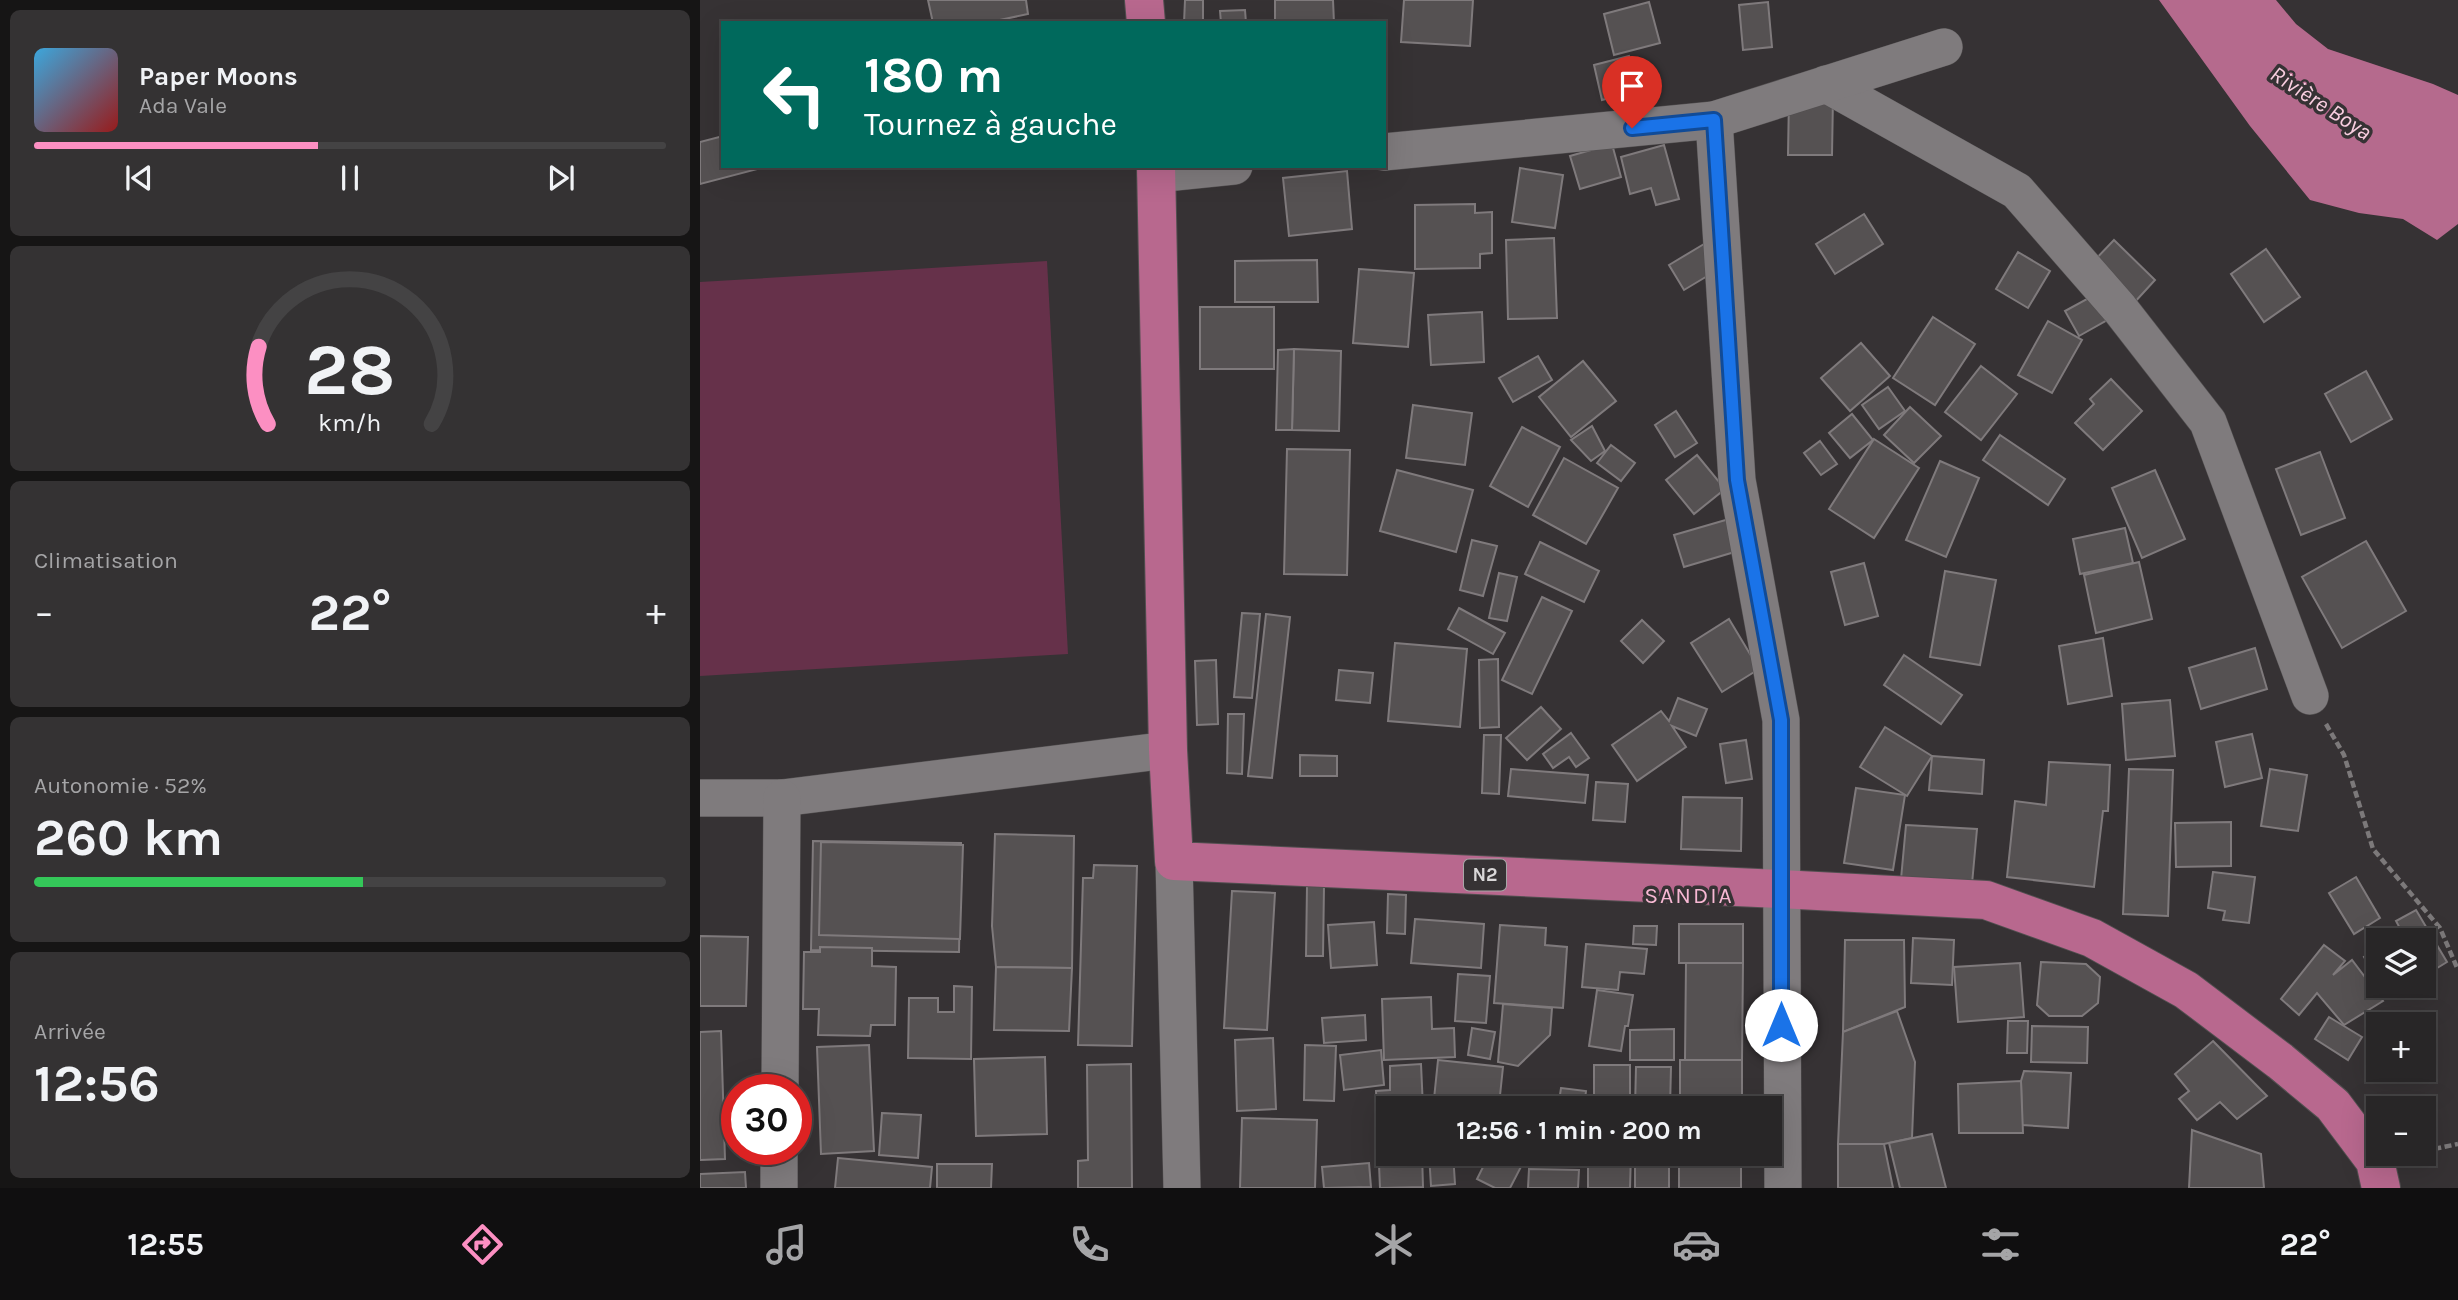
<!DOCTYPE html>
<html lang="fr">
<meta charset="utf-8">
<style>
:root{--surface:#282627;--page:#343233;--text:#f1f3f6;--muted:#a5a5a7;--line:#444344;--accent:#fc8fc2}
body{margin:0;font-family:Karla,sans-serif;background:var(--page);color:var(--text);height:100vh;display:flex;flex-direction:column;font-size:26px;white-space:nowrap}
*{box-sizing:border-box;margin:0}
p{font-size:23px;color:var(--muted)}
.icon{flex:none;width:38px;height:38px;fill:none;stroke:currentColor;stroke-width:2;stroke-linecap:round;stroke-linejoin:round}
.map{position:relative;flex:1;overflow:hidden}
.side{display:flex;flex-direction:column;gap:10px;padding:10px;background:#161515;width:700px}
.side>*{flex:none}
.hud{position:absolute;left:21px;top:21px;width:665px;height:147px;border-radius:0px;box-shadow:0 7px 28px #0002,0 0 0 2px var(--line);background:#00695c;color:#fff;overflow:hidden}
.controls{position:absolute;left:1666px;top:928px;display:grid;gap:14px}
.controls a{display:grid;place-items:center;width:70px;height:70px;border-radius:0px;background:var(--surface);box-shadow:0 7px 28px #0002,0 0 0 2px var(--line);font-size:35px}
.speed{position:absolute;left:21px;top:1074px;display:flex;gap:14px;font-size:35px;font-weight:700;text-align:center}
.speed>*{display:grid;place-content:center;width:91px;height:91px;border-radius:50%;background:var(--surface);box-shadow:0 7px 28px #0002,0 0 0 2px var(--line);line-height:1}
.speed .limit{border:10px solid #d22;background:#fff;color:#111}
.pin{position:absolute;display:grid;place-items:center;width:60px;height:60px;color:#fff;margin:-72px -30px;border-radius:50% 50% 50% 0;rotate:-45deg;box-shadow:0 0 7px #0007}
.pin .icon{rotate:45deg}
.me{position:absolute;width:77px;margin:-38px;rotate:0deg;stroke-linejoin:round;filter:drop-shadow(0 0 5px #0008)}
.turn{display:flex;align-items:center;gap:24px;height:147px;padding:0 28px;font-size:32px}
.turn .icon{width:91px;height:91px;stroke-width:2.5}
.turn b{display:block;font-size:49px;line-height:60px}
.big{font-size:52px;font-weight:700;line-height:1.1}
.side .widget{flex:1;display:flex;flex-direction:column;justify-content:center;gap:10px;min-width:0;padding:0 24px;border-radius:10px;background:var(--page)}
.side .dial{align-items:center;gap:0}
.dial svg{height:182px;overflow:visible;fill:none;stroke:var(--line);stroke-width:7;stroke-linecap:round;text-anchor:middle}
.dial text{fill:var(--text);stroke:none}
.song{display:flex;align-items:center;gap:21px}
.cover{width:84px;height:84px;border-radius:10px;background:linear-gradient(135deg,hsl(200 70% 55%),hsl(0 70% 35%))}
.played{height:7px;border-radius:4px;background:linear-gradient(90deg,var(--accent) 45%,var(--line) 45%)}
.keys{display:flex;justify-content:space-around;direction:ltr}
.heat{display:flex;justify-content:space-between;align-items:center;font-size:38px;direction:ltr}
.charge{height:10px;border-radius:5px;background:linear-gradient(90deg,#34c759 52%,var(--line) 0)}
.trip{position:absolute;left:676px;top:1096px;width:406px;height:70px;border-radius:0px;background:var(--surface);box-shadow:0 7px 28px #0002,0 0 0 2px var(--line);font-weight:700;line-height:70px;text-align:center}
.tab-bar{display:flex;height:112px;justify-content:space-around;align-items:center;background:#100f10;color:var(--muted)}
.tab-bar .icon{width:49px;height:49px}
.tab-bar .on{color:var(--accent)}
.tab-bar b{font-size:32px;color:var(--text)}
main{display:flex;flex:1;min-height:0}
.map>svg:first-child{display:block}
.green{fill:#66314a}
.water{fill:#b56a8d}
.building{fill:#555152;stroke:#7f7a7c;stroke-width:2}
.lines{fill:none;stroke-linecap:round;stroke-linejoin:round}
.minor-casing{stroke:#524f50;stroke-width:38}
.trunk-casing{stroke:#524f50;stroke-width:40}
.path{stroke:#7c797a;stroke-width:4.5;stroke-dasharray:7 3.5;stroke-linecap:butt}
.minor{stroke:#7f7b7d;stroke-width:37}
.trunk{stroke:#b8688e;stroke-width:38}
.route-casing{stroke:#114b97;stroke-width:18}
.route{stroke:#1a73e8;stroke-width:12}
.labels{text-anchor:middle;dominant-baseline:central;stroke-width:7;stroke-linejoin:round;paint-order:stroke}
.shield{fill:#363234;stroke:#a8a6a7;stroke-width:2}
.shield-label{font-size:19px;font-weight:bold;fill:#d9d7d8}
.water-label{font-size:23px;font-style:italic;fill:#f9cee0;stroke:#363234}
.neighbourhood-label{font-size:23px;letter-spacing:2px;fill:#f7b8d3;stroke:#363234}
</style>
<main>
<section class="side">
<div class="widget">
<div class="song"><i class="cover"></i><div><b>Paper Moons</b><p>Ada Vale</p></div></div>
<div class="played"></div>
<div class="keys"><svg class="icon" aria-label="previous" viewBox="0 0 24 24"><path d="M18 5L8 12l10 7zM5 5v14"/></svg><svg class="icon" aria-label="pause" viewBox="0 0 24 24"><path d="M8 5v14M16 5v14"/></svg><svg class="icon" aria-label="next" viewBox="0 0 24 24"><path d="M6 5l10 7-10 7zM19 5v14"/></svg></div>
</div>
<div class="widget dial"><svg viewBox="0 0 100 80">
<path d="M14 69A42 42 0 1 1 86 69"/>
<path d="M14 69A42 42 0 0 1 10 35" stroke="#fc8fc2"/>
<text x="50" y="56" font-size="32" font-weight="700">28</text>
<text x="50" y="72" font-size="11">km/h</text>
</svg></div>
<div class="widget"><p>Climatisation</p>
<div class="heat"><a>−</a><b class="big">22°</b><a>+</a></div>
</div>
<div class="widget"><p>Autonomie · 52%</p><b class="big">260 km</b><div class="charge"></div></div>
<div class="widget"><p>Arrivée</p><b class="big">12:56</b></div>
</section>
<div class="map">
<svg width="1758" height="1188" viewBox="0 0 1758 1188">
<rect width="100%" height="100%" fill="#363234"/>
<polygon class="green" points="347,261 368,654 0,676 0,282"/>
<polygon class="water" points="1459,0 1576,0 1596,24 1628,49 1733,84 1758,95 1758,224 1737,240 1703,219 1659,213 1610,200 1550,126"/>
<g class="building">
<polygon points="228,0 326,0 328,14 286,23 233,23"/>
<polygon points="485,0 503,0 503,23 484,23"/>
<polygon points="575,0 633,0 634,23 575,23"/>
<polygon points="704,0 773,0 770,46 701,42"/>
<polygon points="949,2 960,43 914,55 904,14"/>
<polygon points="1068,2 1072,47 1043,50 1039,5"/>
<polygon points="545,10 546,23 521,23 520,11"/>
<polygon points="929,56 938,91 902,100 894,65"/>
<polygon points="1089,97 1133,97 1132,155 1088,155"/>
<polygon points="23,136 23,166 69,166 0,184 0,142"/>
<polygon points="912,144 921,177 880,189 870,156"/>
<polygon points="964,145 979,199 956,205 951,188 930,194 921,157"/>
<polygon points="820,168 863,175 855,228 812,222"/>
<polygon points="647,171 652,229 589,236 583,178"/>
<polygon points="775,204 775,213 792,212 792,253 780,254 780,268 715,269 715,205"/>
<polygon points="1164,214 1183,244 1135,274 1116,244"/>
<polygon points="854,238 857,318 808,319 806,240"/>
<polygon points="1414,240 1455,280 1433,304 1391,264"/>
<polygon points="1004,244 1019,269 984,290 969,265"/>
<polygon points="1566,249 1600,297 1564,322 1531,274"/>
<polygon points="1318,252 1350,271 1328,308 1296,289"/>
<polygon points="617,260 618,302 535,302 535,261"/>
<polygon points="659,269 714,273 708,347 653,343"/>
<polygon points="1396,294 1409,319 1379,336 1365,311"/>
<rect x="500" y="307" width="74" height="62"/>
<polygon points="782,312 784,362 731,365 728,315"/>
<polygon points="1233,317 1275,344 1235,405 1193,378"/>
<polygon points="1348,321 1382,340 1352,393 1318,375"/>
<polygon points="1161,343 1190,376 1150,411 1121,378"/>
<polygon points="594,349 641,351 639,431 592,430"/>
<polygon points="594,349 592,430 576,430 578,350"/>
<polygon points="838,356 852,380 813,402 799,378"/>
<polygon points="883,361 916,401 871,437 839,397"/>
<polygon points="1281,366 1317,394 1281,440 1245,412"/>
<polygon points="1666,371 1692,419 1651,442 1625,394"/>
<polygon points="1411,379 1442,411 1403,450 1375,423 1394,404 1390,399"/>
<polygon points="1188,387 1205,411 1179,429 1162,405"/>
<polygon points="713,405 772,413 765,465 706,458"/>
<polygon points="1210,407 1241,436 1214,463 1184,435"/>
<polygon points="976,411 997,443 975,457 955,425"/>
<polygon points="1152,414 1173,440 1150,458 1129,433"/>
<polygon points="892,426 905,451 891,461 871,440"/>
<polygon points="822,427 860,447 828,507 790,486"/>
<polygon points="1300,435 1365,479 1348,505 1283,460"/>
<polygon points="1174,439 1219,468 1174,538 1129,509"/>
<polygon points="1120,441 1137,464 1121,475 1104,453"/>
<polygon points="911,445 935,463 921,481 897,463"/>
<polygon points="587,449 650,450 647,575 584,574"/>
<polygon points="1620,452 1645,518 1601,535 1576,469"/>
<polygon points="997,455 1025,489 994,514 966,480"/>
<polygon points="864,458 918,488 886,544 833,515"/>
<polygon points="1240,461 1279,478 1246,557 1206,540"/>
<polygon points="697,470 773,490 756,552 680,531"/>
<polygon points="1455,470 1485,539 1442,558 1412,488"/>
<polygon points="1029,519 1038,551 984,567 974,535"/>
<polygon points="1425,528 1433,563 1380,574 1373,539"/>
<polygon points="772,540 797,546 783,596 760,590"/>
<polygon points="1666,541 1706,611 1642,648 1602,577"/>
<polygon points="840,542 899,571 884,602 825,574"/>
<polygon points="1439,562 1452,619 1396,633 1384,575"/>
<polygon points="1164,563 1178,616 1145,625 1131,572"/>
<polygon points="1245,571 1296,580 1280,665 1230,657"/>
<polygon points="799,573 817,577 807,621 789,618"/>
<polygon points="842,597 872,611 832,694 802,680"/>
<polygon points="759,608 805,633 793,654 748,629"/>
<polygon points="542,613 560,614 552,698 534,697"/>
<polygon points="566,614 590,617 572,778 548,776"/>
<polygon points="1029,619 1059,669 1022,692 991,643"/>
<polygon points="942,620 964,641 943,663 921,641"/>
<polygon points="1403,638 1412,696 1368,704 1359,646"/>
<polygon points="695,643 767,649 760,727 688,721"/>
<polygon points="1555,648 1567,689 1501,709 1489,668"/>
<polygon points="1204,655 1262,695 1241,724 1184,685"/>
<polygon points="798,659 799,727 780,728 779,660"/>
<polygon points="516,660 518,724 497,725 495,661"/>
<polygon points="639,670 673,673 670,703 636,700"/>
<polygon points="978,698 1007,709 996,736 972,726 986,747 937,781 912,745 961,711 969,721"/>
<polygon points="1470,700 1475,756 1426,760 1422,704"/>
<polygon points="841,707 861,729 827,760 806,738"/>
<polygon points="528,714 544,714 542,774 527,773"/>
<polygon points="1185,727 1232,756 1207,796 1160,767"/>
<polygon points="871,733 889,758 876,767 869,757 853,768 843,754"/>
<polygon points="1552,734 1562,778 1525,787 1516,742"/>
<polygon points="784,735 801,735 799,794 782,793"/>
<polygon points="1046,740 1052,779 1026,783 1020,744"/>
<polygon points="600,755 637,756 637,776 600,776"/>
<polygon points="1232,756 1284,760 1282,794 1229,790"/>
<polygon points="1349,762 1410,765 1408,811 1403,811 1394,887 1307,877 1315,801 1346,805"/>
<polygon points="811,769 888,775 885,803 808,796"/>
<polygon points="1429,769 1473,770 1468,916 1423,914"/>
<polygon points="1570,769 1607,775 1598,831 1561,826"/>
<polygon points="896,782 928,784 925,822 893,820"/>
<polygon points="1156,788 1205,795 1193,870 1144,863"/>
<polygon points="983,797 1042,798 1041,851 981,849"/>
<polygon points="1531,822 1531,866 1476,867 1475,823"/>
<polygon points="1206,825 1277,829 1272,884 1201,879"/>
<polygon points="295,834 374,836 372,968 296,967 292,926"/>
<polygon points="113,841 261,843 259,952 111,950"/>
<polygon points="121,842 263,845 260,939 119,935"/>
<polygon points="394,865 437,866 432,1046 378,1045 383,878 393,878"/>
<polygon points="1513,872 1555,877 1549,923 1523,920 1525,911 1508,908"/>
<polygon points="1656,877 1680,918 1654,934 1629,893"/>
<polygon points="607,886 624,886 623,956 606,956"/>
<polygon points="532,891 575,893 567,1030 524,1028"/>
<polygon points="688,894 706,895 705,934 687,933"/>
<polygon points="1716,910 1747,962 1724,976 1724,940 1694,940 1703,934 1696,921"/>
<polygon points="715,919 784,924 781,968 711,963"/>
<polygon points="674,922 677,965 631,968 628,925"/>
<rect x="979" y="924" width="64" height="39"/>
<polygon points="800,925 846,928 845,945 867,947 863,1008 794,1003"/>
<polygon points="934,926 957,926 956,945 933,944"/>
<polygon points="0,936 48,937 46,1006 0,1006"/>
<polygon points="1213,938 1254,940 1252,985 1211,983"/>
<polygon points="1145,940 1204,940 1205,1007 1143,1032"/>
<polygon points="886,944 947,949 944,974 920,972 918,990 882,987"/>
<polygon points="1624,945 1645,961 1633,975 1652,960 1683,1001 1644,1025 1617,993 1599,1015 1581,999"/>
<polygon points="120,947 172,948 172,966 196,967 195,1025 171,1025 170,1036 118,1035 119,1009 103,1009 104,952 120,952"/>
<polygon points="1678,949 1678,982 1664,957"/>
<polygon points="1341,962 1386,964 1400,977 1398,1003 1382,1016 1349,1016 1337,1005"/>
<polygon points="986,963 1043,963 1042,1060 985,1060"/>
<polygon points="1320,963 1324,1017 1258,1022 1254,967"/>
<polygon points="296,967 372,968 369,1031 294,1030"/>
<polygon points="758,974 790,976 786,1023 755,1021"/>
<polygon points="1680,985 1708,985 1687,997"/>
<polygon points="254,986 272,987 271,1059 208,1058 209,998 238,998 238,1012 254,1012"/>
<polygon points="897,990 933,995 928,1026 925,1026 921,1051 889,1046"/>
<polygon points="731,997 732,1029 754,1028 755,1057 684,1060 682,999"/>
<polygon points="803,1004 852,1008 850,1035 818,1066 798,1062"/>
<polygon points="1197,1011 1215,1062 1212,1138 1184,1144 1138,1144 1143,1032"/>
<polygon points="665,1015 666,1040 624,1043 622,1018"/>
<polygon points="1629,1017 1662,1037 1648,1060 1615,1039"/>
<polygon points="1308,1021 1328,1021 1327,1053 1307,1053"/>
<polygon points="1332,1026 1388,1027 1387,1063 1331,1062"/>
<polygon points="772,1028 795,1032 790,1059 768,1055"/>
<polygon points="974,1029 974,1060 930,1060 930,1030"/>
<polygon points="21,1031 25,1159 0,1160 0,1032"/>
<polygon points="573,1038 576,1109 537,1111 535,1040"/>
<polygon points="1513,1041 1567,1096 1537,1119 1520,1102 1497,1120 1479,1099 1489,1091 1475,1074"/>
<polygon points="169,1045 174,1151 121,1154 117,1047"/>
<polygon points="605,1045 636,1046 634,1101 604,1100"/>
<polygon points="681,1050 684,1085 644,1090 640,1055"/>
<polygon points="345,1057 347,1134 276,1136 274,1059"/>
<polygon points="738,1060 803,1067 799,1105 734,1099"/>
<rect x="980" y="1060" width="62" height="48"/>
<polygon points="431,1064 432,1188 378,1188 378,1161 388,1160 387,1065"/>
<polygon points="721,1064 723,1108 688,1108 688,1134 678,1135 676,1091 690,1090 690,1066"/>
<rect x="894" y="1065" width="36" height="43"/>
<polygon points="936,1067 971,1067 970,1108 935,1108"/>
<polygon points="1324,1071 1371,1073 1368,1128 1322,1125 1321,1081"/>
<polygon points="1321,1081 1323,1133 1259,1133 1258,1084"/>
<polygon points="861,1088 886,1091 884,1108 858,1108"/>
<polygon points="182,1113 221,1115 218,1158 179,1155"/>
<polygon points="542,1118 617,1120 615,1188 540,1188"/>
<polygon points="1492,1130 1561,1154 1564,1188 1489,1188"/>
<polygon points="1232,1134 1246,1188 1200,1188 1189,1143"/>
<polygon points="688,1140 688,1153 722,1153 723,1187 680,1188 678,1141"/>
<polygon points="1138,1144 1184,1144 1193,1188 1138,1188"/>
<polygon points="753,1153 755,1184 731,1186 729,1154"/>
<polygon points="790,1153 814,1153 825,1159 810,1188 795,1188 777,1179"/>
<polygon points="852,1153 878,1153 877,1158 852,1155"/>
<polygon points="888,1153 931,1153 930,1188 888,1188"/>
<rect x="935" y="1153" width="34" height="35"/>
<rect x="979" y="1153" width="62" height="35"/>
<polygon points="138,1158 232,1167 230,1188 135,1188"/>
<polygon points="669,1163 671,1187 624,1188 622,1167"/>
<polygon points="237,1164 292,1164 291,1188 237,1188"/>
<polygon points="829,1169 879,1170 878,1188 828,1188"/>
<polygon points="45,1172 46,1188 0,1188 0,1174"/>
</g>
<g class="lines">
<g class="minor-casing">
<g id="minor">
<polyline points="1126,84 1317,191 1420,309 1508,422 1610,696"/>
<polyline points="1014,120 1037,480 1081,720 1083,1188"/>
<polyline points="684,152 1014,120 1244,47"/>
<polyline points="456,174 534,166"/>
<polyline points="0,798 82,798 468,750"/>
<polyline points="474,861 482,1188"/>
<polyline points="80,1090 82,798"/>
<polyline points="79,1188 79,1150"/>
</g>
</g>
<g class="trunk-casing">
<g id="trunk">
<polyline points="444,0 446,23"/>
<polyline points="456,166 468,750 474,861 1080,889 1286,900 1392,938 1486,990 1580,1061 1633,1105 1675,1161 1681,1188"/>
</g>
</g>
<g class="path">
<polyline points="1626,724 1644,755 1673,849 1740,928 1758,970"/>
<polyline points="1724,1151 1758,1144"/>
</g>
<use href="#minor" class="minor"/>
<use href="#trunk" class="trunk"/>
</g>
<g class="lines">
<g class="route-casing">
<polyline id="route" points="932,128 1014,120 1037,480 1081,720 1081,1025"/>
</g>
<use href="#route" class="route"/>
</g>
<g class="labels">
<rect class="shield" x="764" y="859.5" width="42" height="31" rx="5"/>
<g class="shield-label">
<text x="785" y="875">N2</text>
</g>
<g class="water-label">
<text transform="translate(1621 103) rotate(33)">Rivière Boya</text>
</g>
<g class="neighbourhood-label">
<text x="989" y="895">SANDIA</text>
</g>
</g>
</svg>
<div class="controls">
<a><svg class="icon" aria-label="layers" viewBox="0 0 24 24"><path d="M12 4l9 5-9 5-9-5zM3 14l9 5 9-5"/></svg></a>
<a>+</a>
<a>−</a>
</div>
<div class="speed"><div class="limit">30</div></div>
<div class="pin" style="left:932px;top:128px;background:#d93025"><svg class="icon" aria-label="arrive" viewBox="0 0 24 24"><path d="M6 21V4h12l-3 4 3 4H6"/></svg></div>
<svg class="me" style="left:1081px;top:1025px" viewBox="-20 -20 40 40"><circle r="19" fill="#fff"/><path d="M0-13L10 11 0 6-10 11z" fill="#1a73e8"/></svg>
<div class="trip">12:56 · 1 min · 200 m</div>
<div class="hud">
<div class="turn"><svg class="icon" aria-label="left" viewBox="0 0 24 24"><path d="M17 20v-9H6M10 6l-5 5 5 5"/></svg><div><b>180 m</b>Tournez à gauche</div></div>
</div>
</div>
</main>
<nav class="tab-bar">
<b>12:55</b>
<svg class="icon on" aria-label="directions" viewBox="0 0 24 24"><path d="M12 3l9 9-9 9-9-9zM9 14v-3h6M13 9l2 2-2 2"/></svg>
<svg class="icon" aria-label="music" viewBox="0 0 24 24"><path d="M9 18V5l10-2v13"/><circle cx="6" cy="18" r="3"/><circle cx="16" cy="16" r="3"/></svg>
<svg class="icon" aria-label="phone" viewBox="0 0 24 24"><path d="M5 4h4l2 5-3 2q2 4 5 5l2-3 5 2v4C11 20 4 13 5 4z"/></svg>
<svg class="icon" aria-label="climate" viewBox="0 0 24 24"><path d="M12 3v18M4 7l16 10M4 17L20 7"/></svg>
<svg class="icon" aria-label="car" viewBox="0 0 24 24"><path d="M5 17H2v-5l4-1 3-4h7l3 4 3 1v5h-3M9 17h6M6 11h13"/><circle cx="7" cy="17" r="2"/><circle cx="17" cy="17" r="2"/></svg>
<svg class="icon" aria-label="filters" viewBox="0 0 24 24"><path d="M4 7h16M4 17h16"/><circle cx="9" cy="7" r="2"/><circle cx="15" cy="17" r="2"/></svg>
<b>22°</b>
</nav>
